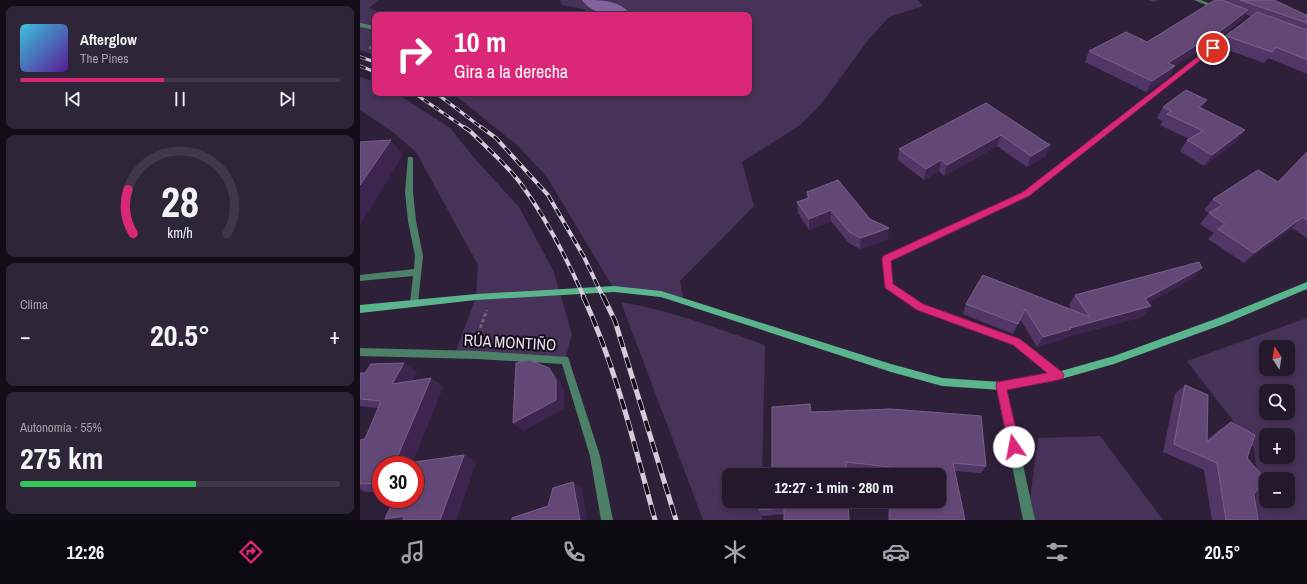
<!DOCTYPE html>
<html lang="es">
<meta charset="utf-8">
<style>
:root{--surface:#23182c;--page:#2f2538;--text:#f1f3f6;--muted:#a3a0a9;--line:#403748;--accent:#db2777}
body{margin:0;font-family:"Archivo Narrow",sans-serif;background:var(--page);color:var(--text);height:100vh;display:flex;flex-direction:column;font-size:15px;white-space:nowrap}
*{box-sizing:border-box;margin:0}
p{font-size:13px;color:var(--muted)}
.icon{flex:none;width:22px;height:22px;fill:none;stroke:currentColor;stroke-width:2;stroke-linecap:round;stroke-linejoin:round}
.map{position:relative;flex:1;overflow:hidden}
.drawer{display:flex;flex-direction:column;gap:6px;padding:6px;background:#130d18;width:360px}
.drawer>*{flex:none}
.top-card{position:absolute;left:12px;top:12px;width:380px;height:84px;border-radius:8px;box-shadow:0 2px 6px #0003,0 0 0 1px var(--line);background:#db2777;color:#fff;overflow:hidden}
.needle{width:26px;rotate:348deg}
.fabs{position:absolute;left:899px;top:340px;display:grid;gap:8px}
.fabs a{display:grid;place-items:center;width:36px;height:36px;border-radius:8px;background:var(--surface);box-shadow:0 2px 6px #0003,0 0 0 1px var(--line);font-size:20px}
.speed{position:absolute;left:12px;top:456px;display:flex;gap:8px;font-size:20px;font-weight:700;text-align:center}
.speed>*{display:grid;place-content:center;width:52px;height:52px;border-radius:50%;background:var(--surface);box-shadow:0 2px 6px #0003,0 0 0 1px var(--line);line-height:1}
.speed .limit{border:6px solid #d22;background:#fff;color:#111}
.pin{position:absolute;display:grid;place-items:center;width:34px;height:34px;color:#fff;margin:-17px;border:2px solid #fff;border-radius:50%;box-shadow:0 1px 4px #0007}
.me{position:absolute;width:44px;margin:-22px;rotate:348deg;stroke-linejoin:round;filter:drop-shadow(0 0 3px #0008)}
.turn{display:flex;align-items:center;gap:14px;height:84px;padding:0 16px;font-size:18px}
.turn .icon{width:52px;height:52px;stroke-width:2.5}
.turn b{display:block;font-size:28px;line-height:34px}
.big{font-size:30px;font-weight:700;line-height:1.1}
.drawer .card{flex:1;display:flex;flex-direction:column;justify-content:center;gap:6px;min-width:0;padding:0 14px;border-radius:8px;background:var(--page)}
.drawer .dial{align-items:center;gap:0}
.dial svg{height:104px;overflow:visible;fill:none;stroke:var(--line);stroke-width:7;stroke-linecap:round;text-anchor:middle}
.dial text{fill:var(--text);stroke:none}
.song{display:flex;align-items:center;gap:12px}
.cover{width:48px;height:48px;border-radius:6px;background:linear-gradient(135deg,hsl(190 70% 55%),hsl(270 70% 35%))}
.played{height:4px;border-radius:2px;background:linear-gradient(90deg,var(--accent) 45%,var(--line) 45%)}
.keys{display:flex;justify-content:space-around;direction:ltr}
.heat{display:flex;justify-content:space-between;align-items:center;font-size:22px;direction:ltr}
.charge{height:6px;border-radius:3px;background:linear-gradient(90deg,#34c759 55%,var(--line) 0)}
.trip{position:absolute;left:362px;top:468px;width:224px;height:40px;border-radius:8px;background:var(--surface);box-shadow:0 2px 6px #0003,0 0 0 1px var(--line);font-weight:700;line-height:40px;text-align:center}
.tabs{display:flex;height:64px;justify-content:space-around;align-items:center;background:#0e0a12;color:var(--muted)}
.tabs .icon{width:28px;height:28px}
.tabs .active{color:var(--accent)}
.tabs b{font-size:18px;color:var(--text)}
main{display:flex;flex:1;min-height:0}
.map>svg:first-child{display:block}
.green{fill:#473259;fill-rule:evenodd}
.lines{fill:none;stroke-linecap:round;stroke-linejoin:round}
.river{fill:#83639d;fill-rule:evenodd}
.path{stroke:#6e6178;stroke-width:3;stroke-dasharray:3.5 2.5;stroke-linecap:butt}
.service{fill:#4c8168;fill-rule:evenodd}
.minor{fill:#4c8168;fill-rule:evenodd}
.secondary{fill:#5ab48c;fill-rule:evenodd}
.rail-far2-casing{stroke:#d5cbdd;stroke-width:3}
.rail-far1-casing{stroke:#d5cbdd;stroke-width:4}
.rail-casing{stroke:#d5cbdd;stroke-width:5}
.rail-far2{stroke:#140d19;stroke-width:2;stroke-dasharray:6;stroke-linecap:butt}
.rail-far1{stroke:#140d19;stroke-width:2.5;stroke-dasharray:8;stroke-linecap:butt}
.rail{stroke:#140d19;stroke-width:3.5;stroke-dasharray:11;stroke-linecap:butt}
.wall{fill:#523668}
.shaded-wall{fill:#3d2550}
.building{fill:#634877;stroke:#78608a}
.route{fill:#db2777;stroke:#8e194d}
.labels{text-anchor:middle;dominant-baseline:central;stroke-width:4;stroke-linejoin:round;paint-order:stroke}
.near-street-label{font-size:16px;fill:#e9e0f1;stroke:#140d19}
</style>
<main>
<section class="drawer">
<div class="card">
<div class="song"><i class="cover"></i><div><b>Afterglow</b><p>The Pines</p></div></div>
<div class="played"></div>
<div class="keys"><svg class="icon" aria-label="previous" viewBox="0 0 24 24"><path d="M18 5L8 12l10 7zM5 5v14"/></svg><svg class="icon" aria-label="pause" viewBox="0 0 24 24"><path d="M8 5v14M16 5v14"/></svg><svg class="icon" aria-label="next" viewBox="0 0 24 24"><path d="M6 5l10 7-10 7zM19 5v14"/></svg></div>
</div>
<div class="card dial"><svg viewBox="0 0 100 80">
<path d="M14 69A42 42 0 1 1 86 69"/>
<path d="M14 69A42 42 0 0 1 10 35" stroke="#db2777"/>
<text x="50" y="56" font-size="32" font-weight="700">28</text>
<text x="50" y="72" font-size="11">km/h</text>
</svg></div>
<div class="card"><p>Clima</p>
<div class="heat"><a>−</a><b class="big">20.5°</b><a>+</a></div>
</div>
<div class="card"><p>Autonomía · 55%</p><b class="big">275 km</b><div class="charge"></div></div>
</section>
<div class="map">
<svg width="947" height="520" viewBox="0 0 947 520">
<rect width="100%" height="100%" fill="#2f203a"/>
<g class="green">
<polygon points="0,0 18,0 9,8 26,15 15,15 15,55 0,50"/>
<polygon points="200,0 558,0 563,6 529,17 508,40 462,103 439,126 382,162 394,206 320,281 324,302 254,289 187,177 157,145 96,96 90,93 389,93 389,15 225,15 226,10 202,5"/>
<polygon points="0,77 15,82 15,93 36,93 90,128 115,159 159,207 193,270 212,334 205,360 95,354 116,297 118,265 56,152 34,133 0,110"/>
<path d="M261 302C310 310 358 329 405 345L402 475H369V501H402V520H343Z"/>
<path d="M947 318V520H894L897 473 894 448 827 361ZM906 347H928V369H906ZM906 391H928V413H906ZM906 435H928V457H906ZM906 479H928V501H906Z"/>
<polygon points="740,436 803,520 669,520 668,515 678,438"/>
</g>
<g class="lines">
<path class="river" d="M222 0C244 0 258 0 272 15 254 15 233 16 222 0Z"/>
<polyline class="path" points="116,339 127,310"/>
<g class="service">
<polygon points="0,23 15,26 15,30 0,27"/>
<polygon points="15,43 15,48 9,49 9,47"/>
<polygon points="48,157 52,157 53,159 53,192 56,221 63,256 58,303 57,305 54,307 51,305 50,303 53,276 0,281 0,275 54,269 55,256 48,221 45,192"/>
</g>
<g class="minor">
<polygon points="834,0 841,0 860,8 856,9"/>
<polygon points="871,31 876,32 669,196 531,261 533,284 563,304 660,339 701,372 703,375 701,378 698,379 695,378 654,345 557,310 526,288 523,259 524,257 663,192"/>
<polygon points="0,348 118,351 208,357 240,456 253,520 241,520 230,456 202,364 118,359 0,356"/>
<polygon points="641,382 644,383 646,386 675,520 663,520 636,386 638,383"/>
</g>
<polygon class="secondary" points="947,282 947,289 864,324 754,364 694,381 641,390 582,386 531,372 301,297 254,292 116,300 0,313 0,305 116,294 254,286 301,291 531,364 582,378 641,382 694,373 754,356 858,318"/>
<g class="rail-far2-casing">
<g id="rail-far2">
<polyline points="0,57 15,62"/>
<polyline points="0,66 15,72"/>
<polyline points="54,93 105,128"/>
<polyline points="76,93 122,128"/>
</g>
</g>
<g class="rail-far1-casing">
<g id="rail-far1">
<path d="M104 127 110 131C127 148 147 165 161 184 187 219 206 257 224 297"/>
<polyline points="121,127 136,138 188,195 224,257 243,297"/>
</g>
</g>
<g class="rail-casing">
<g id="rail">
<path d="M223 296C256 367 274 444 295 520"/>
<polyline points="243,296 255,321 316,520"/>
</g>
</g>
<use href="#rail-far2" class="rail-far2"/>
<use href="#rail-far1" class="rail-far1"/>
<use href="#rail" class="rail"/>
</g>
<g class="wall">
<polygon points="789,0 800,0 794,2"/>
<polygon points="855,0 914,0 946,15 947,14 947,74 908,58 904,63 860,47 866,36 891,17 886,14 882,20 851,44 850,44 815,66 809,77 786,92 725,62 729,51 787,42"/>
<polygon points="626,103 686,156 667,167 637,146 584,176 579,171 564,180 538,160 539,149"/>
<polygon points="803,107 842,108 877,141 844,166 820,151 827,140 829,139 800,125 803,121 797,118"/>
<polygon points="947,152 947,238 932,228 884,263 848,239 854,233 840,224 849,213 844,210 853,199 918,182"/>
<polygon points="447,192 510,219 528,239 500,249 489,243 471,221 449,230 438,213 437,202 447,199"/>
<polygon points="842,268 833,278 788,303 791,306 782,317 706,337 704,339 677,347 660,319 653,334 603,314 606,304 712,310 709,305 715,295"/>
<polygon points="57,372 52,381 71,378 83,387 52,462 104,455 116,462 96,520 27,520 25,519 55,465 21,465 21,491 6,492 0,489 0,440 5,439 19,408 0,406 0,373"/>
<polygon points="825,385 847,440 859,430 871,422 887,458 898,520 852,520 844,470 803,452 815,394"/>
<polygon points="451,412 626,466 621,473 594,471 605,520 528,520 528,501 579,501 579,475 528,475 528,474 486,469 412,468"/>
<polygon points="488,501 424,514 402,516 399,510"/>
</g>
<g class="shaded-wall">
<polygon points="796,0 800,0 794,2"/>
<polygon points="888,10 882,20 851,44 858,33"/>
<polygon points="856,33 850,44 815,66 809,77 786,92 792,81 808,63"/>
<polygon points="916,47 908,58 904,63 912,52"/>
<polygon points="847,100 840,111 839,107"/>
<polygon points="885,130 877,141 844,166 852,155"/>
<polygon points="641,135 637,146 584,176 587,165"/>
<polygon points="31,140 43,155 0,225 0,185"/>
<polygon points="690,145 686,156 667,167 671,156"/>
<polygon points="581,160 579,171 564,180 566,169"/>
<polygon points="471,210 471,221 449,230 449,219"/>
<polygon points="943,217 932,228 884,263 894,253"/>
<polygon points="529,228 528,239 500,249 501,238"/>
<polygon points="842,268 833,278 777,310 785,299"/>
<polygon points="791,306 782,317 706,337 704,339 677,347 683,337 710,328"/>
<polygon points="44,363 57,372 45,393 32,384"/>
<polygon points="189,368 197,377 204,389 204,409 163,431 153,423"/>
<polygon points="71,378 83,387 51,465 34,465"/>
<polygon points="104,455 116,462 96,520 80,520"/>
<polygon points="213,482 222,488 227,520 220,520"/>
<polygon points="44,516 56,520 27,520 25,519"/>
</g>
<g class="building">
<polygon points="855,0 862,0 888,10 858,33 856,33 808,63 815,66 792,81 729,51 766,32 787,42"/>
<polygon points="880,0 914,0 946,15 947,14 947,23"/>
<polygon points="897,12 947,30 947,60 916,47 912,52 866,36"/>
<polygon points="826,90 847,100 839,107 885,130 852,155 827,140 843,131 807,114 811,111 803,107"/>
<polygon points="626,103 690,145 671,156 641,135 587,165 581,160 566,169 539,149"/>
<polygon points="31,140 0,185 0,142"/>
<polygon points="947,152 947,220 943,217 894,253 858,229 865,224 849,213 862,205 853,199 898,170 918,182"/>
<polygon points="478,180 510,219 529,228 501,238 489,232 471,210 449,219 437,202 449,198 447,192"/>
<polygon points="839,262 842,268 785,299 791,306 710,328 711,329 683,337 665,309 658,324 606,304 623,275 730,317 715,295"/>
<polygon points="169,360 189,368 196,380 196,400 153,423 156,363"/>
<polygon points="44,363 32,384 71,378 34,465 104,455 80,520 43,520 44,516 25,519 34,499 55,499 55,465 21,465 21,483 0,484 0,440 5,439 21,401 0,399 0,373 5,373 11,364"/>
<polygon points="825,385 848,395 847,442 871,422 895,435 887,458 905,479 894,494 898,520 866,520 857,463 814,444"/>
<polygon points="450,404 451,412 531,409 621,416 626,466 593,463 605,520 530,520 530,501 579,501 579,475 530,475 530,467 486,462 487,475 399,475 399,469 412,468 412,407"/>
<polygon points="213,482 220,520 152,520 152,518 188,506 193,488"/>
<polygon points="399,501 488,501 489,520 424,520 424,508 399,510"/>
</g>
<polygon class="route" points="850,47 856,48 669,196 531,261 533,284 563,304 660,339 702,372 704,375 702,379 698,380 647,390 660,447 658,451 654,452 650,451 636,386 637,382 687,373 653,345 557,310 525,288 522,259 523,256 663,192"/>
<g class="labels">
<g class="near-street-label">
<text transform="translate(150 342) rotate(3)">RÚA MONTIÑO</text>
</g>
</g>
</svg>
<div class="fabs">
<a><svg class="needle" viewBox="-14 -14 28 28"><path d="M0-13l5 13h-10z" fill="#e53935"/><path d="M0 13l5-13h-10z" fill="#a3a0a9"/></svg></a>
<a><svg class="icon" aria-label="search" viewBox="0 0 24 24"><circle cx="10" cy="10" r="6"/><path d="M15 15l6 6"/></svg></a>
<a>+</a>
<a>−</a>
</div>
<div class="speed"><div class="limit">30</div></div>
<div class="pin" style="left:853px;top:48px;background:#d93025"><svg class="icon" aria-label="arrive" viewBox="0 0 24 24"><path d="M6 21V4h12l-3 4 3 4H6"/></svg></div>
<svg class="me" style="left:654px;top:447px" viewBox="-20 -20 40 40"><circle r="19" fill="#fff"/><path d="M0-13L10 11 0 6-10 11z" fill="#db2777"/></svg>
<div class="trip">12:27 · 1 min · 280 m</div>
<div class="top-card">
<div class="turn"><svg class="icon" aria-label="right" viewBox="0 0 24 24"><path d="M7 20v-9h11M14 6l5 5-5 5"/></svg><div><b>10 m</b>Gira a la derecha</div></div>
</div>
</div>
</main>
<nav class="tabs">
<b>12:26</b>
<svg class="icon active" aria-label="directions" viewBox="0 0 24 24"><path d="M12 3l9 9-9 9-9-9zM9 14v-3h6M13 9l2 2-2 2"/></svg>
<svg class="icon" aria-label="music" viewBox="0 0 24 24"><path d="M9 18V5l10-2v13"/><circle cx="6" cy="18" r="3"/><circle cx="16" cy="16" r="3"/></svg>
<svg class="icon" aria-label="phone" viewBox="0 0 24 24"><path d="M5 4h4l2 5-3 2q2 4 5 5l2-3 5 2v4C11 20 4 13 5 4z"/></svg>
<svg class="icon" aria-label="climate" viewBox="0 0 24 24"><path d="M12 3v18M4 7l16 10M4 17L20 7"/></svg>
<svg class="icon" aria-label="car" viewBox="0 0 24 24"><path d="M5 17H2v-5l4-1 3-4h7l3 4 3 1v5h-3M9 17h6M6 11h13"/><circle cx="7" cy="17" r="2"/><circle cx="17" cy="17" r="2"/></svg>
<svg class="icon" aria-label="filters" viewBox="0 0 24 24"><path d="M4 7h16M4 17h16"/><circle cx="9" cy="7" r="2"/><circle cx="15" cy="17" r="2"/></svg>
<b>20.5°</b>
</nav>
